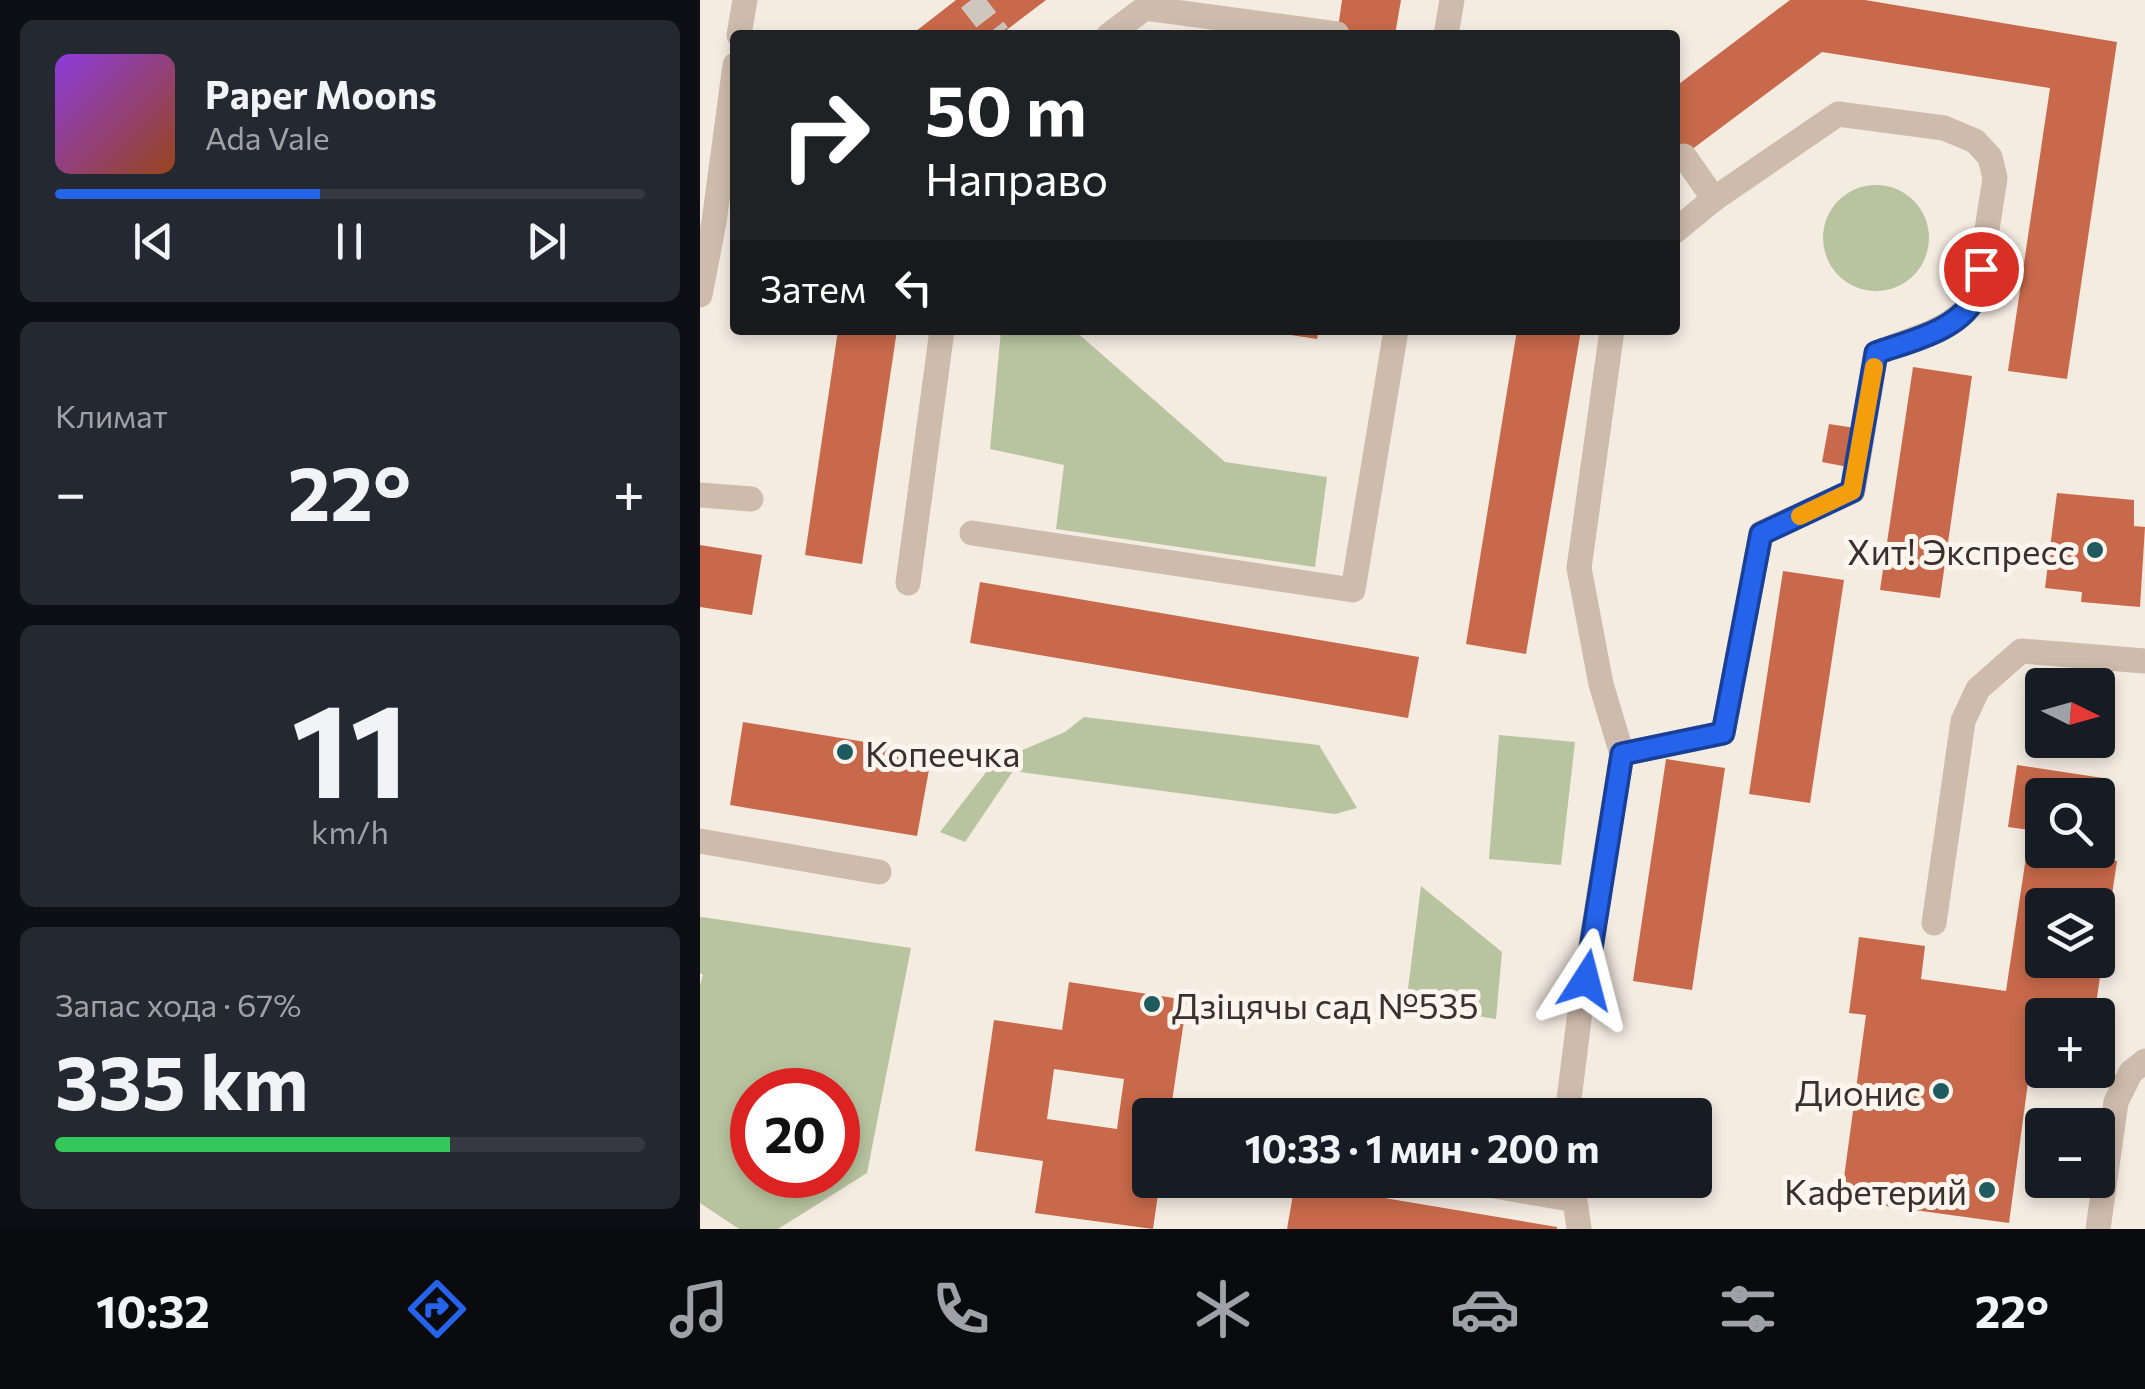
<!DOCTYPE html>
<html lang="ru">
<meta charset="utf-8">
<style>
:root{--surface:#171b24;--page:#242831;--text:#f1f3f6;--muted:#9ea1a6;--line:#363941;--accent:#2563eb}
body{margin:0;font-family:Commissioner,sans-serif;background:var(--page);color:var(--text);height:100vh;display:flex;flex-direction:column;font-size:38px;white-space:nowrap}
*{box-sizing:border-box;margin:0}
p{font-size:32px;color:var(--muted)}
.icon{flex:none;width:55px;height:55px;fill:none;stroke:currentColor;stroke-width:2;stroke-linecap:round;stroke-linejoin:round}
.map{position:relative;flex:1;overflow:hidden}
.side{display:flex;flex-direction:column;gap:20px;padding:20px;background:#0d0f14;width:700px}
.side>*{flex:none}
.banner{position:absolute;left:30px;top:30px;width:950px;height:305px;border-radius:10px;box-shadow:0 5px 15px #0003;background:#202124;color:#fff;overflow:hidden}
.needle{width:65px;rotate:95deg}
.fabs{position:absolute;left:1325px;top:668px;display:grid;gap:20px}
.fabs a{display:grid;place-items:center;width:90px;height:90px;border-radius:10px;background:var(--surface);box-shadow:0 5px 15px #0003;font-size:50px}
.speed{position:absolute;left:30px;top:1068px;display:flex;gap:20px;font-size:50px;font-weight:700;text-align:center}
.speed>*{display:grid;place-content:center;width:130px;height:130px;border-radius:50%;background:var(--surface);box-shadow:0 5px 15px #0003;line-height:1}
.speed .limit{border:15px solid #d22;background:#fff;color:#111}
.pin{position:absolute;display:grid;place-items:center;width:85px;height:85px;color:#fff;margin:-42px;border:5px solid #fff;border-radius:50%;box-shadow:0 2px 10px #0007}
.me{position:absolute;width:110px;margin:-55px;rotate:9deg;stroke-linejoin:round;filter:drop-shadow(0 0 8px #0008)}
.turn{display:flex;align-items:center;gap:35px;height:210px;padding:0 30px;font-size:45px}
.turn .icon{width:130px;height:130px;stroke-width:2.5}
.turn b{display:block;font-size:70px;line-height:85px}
.then{display:flex;align-items:center;height:95px;padding:0 30px;background:#0003;gap:20px;font-size:38px}
.big{font-size:75px;font-weight:700;line-height:1.1}
.side .widget{flex:1;display:flex;flex-direction:column;justify-content:center;gap:15px;min-width:0;padding:0 35px;border-radius:15px;background:var(--page)}
.side .dial{align-items:center;gap:0}
.dial b{font-size:130px;line-height:1}
.song{display:flex;align-items:center;gap:30px}
.cover{width:120px;height:120px;border-radius:15px;background:linear-gradient(135deg,hsl(270 70% 55%),hsl(20 70% 35%))}
.played{height:10px;border-radius:5px;background:linear-gradient(90deg,var(--accent) 45%,var(--line) 45%)}
.keys{display:flex;justify-content:space-around;direction:ltr}
.heat{display:flex;justify-content:space-between;align-items:center;font-size:55px;direction:ltr}
.charge{height:15px;border-radius:8px;background:linear-gradient(90deg,#34c759 67%,var(--line) 0)}
.trip{position:absolute;left:432px;top:1098px;width:580px;height:100px;border-radius:10px;background:var(--surface);box-shadow:0 5px 15px #0003;font-weight:700;line-height:100px;text-align:center}
.tabs{display:flex;height:160px;justify-content:space-around;align-items:center;background:#090b0e;color:var(--muted)}
.tabs .icon{width:70px;height:70px}
.tabs .active{color:var(--accent)}
.tabs b{font-size:45px;color:var(--text)}
main{display:flex;flex:1;min-height:0}
.map>svg:first-child{display:block}
.green{fill:#b8c4a0;fill-rule:evenodd}
.building{fill:#c8694b;fill-rule:evenodd}
.lines{fill:none;stroke-linecap:round;stroke-linejoin:round}
.minor-tunnel{stroke:#cfc6bd;stroke-width:25;stroke-dasharray:25 12;stroke-linecap:butt}
.minor{stroke:#cdbbac;stroke-width:25}
.route-casing{stroke:#184099;stroke-width:25}
.route{stroke:#2563eb;stroke-width:18}
.slow{stroke:#f59e0b;stroke-width:18}
.poi-dot{fill:#1f5a5e;stroke:#fbf5ee;stroke-width:4}
.labels{text-anchor:middle;dominant-baseline:central;stroke-width:10;stroke-linejoin:round;paint-order:stroke}
.poi-label{font-size:35px;fill:#3b302b;stroke:#fbf5ee;text-anchor:end}
</style>
<main>
<section class="side">
<div class="widget">
<div class="song"><i class="cover"></i><div><b>Paper Moons</b><p>Ada Vale</p></div></div>
<div class="played"></div>
<div class="keys"><svg class="icon" aria-label="previous" viewBox="0 0 24 24"><path d="M18 5L8 12l10 7zM5 5v14"/></svg><svg class="icon" aria-label="pause" viewBox="0 0 24 24"><path d="M8 5v14M16 5v14"/></svg><svg class="icon" aria-label="next" viewBox="0 0 24 24"><path d="M6 5l10 7-10 7zM19 5v14"/></svg></div>
</div>
<div class="widget"><p>Климат</p>
<div class="heat"><a>−</a><b class="big">22°</b><a>+</a></div>
</div>
<div class="widget dial"><b>11</b><p>km/h</p></div>
<div class="widget"><p>Запас хода · 67%</p><b class="big">335 km</b><div class="charge"></div></div>
</section>
<div class="map">
<svg width="1445" height="1229" viewBox="0 0 1445 1229">
<rect width="100%" height="100%" fill="#f4ebe1"/>
<g class="green">
<circle cx="1176" cy="238" r="53"/>
<polygon points="301,330 374,330 525,462 627,477 615,567 356,529 364,465 290,449"/>
<polygon points="384,717 619,745 657,808 635,814 313,771 265,842 240,832 294,762 365,732"/>
<polygon points="799,735 875,742 861,865 789,859"/>
<polygon points="721,886 802,952 796,1019 706,1005"/>
<path d="M2 917 211 948 167 1173 78 1229H39L0 1203V985L3 975 0 973V918ZM138 1090V1175H52V1090Z"/>
</g>
<g class="building">
<polygon points="256,0 346,0 300,35 211,35"/>
<polygon points="642,0 701,0 695,35 637,35"/>
<polygon points="1090,0 1165,0 1417,42 1367,379 1308,371 1350,88 1122,52 975,162 975,87"/>
<polygon points="138,330 197,330 162,564 105,555"/>
<polygon points="571,330 619,330 617,339 571,332"/>
<polygon points="817,330 881,330 826,654 766,644"/>
<polygon points="1213,367 1272,376 1240,598 1180,590"/>
<polygon points="1129,424 1155,428 1148,467 1122,462"/>
<polygon points="1357,493 1434,500 1434,526 1445,527 1440,607 1381,602 1382,592 1345,588"/>
<polygon points="0,545 62,555 52,615 0,607"/>
<polygon points="1083,571 1144,580 1110,803 1049,794"/>
<polygon points="280,582 719,657 708,718 270,643"/>
<polygon points="43,722 232,753 217,836 30,805"/>
<polygon points="966,759 1025,768 992,990 933,981"/>
<path d="M1317 765 1403 778 1401 795H1342V850H1392L1391 857 1417 861 1396 1004 1387 1002 1385 1015H1342V1055L1332 1053 1309 1223 1141 1200 1166 1015 1149 1013 1159 937 1225 946 1221 979 1306 991 1330 830 1308 827ZM1342 905H1398V960H1342Z"/>
<path d="M369 982 487 1000 470 1115H450V1180H460L453 1229 335 1213 343 1161 275 1151 294 1020 362 1030ZM354 1069 424 1079 417 1129 347 1119Z"/>
<polygon points="595,1183 857,1227 857,1229 587,1229"/>
</g>
<g class="lines">
<polyline class="minor-tunnel" points="271,0 298,35"/>
<g class="minor">
<polyline points="39,35 45,0"/>
<polyline points="409,35 445,8 637,34"/>
<polyline points="746,35 752,0"/>
<polyline points="984,156 1014,199"/>
<polyline points="0,295 14,222 35,65"/>
<polyline points="0,495 51,499"/>
<polyline points="272,533 653,590 696,330"/>
<polyline points="208,583 242,330"/>
<polyline points="922,754 1023,733 1061,533 1153,491 1176,353 1230,333 1249,323 1265,311 1277,294 1295,178 1290,157 1275,141 1244,128 1138,114 1014,199 975,231"/>
<polyline points="0,841 179,872"/>
<polyline points="1234,923 1263,721 1278,689 1321,651 1445,661"/>
<polyline points="867,1115 880,1012 922,754 901,684 879,568 912,330"/>
<polyline points="760,1180 875,1200 879,1229"/>
<polyline points="1398,1229 1416,1102 1431,1072 1445,1061"/>
</g>
</g>
<g class="lines">
<g class="route-casing">
<path id="route" d="M886 980 922 754 1023 733 1061 534 1152 491 1176 353C1209 341 1263 330 1277 293 1280 286 1280 277 1281 269"/>
</g>
<use href="#route" class="route"/>
<polyline class="slow" points="1100,516 1152,491 1174,367"/>
</g>
<g class="poi-dot">
<circle cx="1395" cy="550" r="10"/>
<circle cx="145" cy="752" r="10"/>
<circle cx="452" cy="1004" r="10"/>
<circle cx="1241" cy="1091" r="10"/>
<circle cx="1287" cy="1190" r="10"/>
</g>
<g class="labels">
<g class="poi-label">
<text x="1375" y="550">Хит! Экспресс</text>
<text x="165" y="752" text-anchor="start">Копеечка</text>
<text x="472" y="1004" text-anchor="start">Дзіцячы сад №535</text>
<text x="1221" y="1091">Дионис</text>
<text x="1267" y="1190">Кафетерий</text>
</g>
</g>
</svg>
<div class="fabs">
<a><svg class="needle" viewBox="-14 -14 28 28"><path d="M0-13l5 13h-10z" fill="#e53935"/><path d="M0 13l5-13h-10z" fill="#9ea1a6"/></svg></a>
<a><svg class="icon" aria-label="search" viewBox="0 0 24 24"><circle cx="10" cy="10" r="6"/><path d="M15 15l6 6"/></svg></a>
<a><svg class="icon" aria-label="layers" viewBox="0 0 24 24"><path d="M12 4l9 5-9 5-9-5zM3 14l9 5 9-5"/></svg></a>
<a>+</a>
<a>−</a>
</div>
<div class="speed"><div class="limit">20</div></div>
<div class="pin" style="left:1281px;top:269px;background:#d93025"><svg class="icon" aria-label="arrive" viewBox="0 0 24 24"><path d="M6 21V4h12l-3 4 3 4H6"/></svg></div>
<svg class="me" style="left:886px;top:980px" viewBox="-20 -20 40 40"><path d="M0-17L14 15 0 8-14 15z" fill="#2563eb" stroke="#fff" stroke-width="4"/></svg>
<div class="trip">10:33 · 1 мин · 200 m</div>
<div class="banner">
<div class="turn"><svg class="icon" aria-label="right" viewBox="0 0 24 24"><path d="M7 20v-9h11M14 6l5 5-5 5"/></svg><div><b>50 m</b>Направо</div></div>
<div class="then">Затем<svg class="icon" aria-label="left" viewBox="0 0 24 24"><path d="M17 20v-9H6M10 6l-5 5 5 5"/></svg></div>
</div>
</div>
</main>
<nav class="tabs">
<b>10:32</b>
<svg class="icon active" aria-label="directions" viewBox="0 0 24 24"><path d="M12 3l9 9-9 9-9-9zM9 14v-3h6M13 9l2 2-2 2"/></svg>
<svg class="icon" aria-label="music" viewBox="0 0 24 24"><path d="M9 18V5l10-2v13"/><circle cx="6" cy="18" r="3"/><circle cx="16" cy="16" r="3"/></svg>
<svg class="icon" aria-label="phone" viewBox="0 0 24 24"><path d="M5 4h4l2 5-3 2q2 4 5 5l2-3 5 2v4C11 20 4 13 5 4z"/></svg>
<svg class="icon" aria-label="climate" viewBox="0 0 24 24"><path d="M12 3v18M4 7l16 10M4 17L20 7"/></svg>
<svg class="icon" aria-label="car" viewBox="0 0 24 24"><path d="M5 17H2v-5l4-1 3-4h7l3 4 3 1v5h-3M9 17h6M6 11h13"/><circle cx="7" cy="17" r="2"/><circle cx="17" cy="17" r="2"/></svg>
<svg class="icon" aria-label="filters" viewBox="0 0 24 24"><path d="M4 7h16M4 17h16"/><circle cx="9" cy="7" r="2"/><circle cx="15" cy="17" r="2"/></svg>
<b>22°</b>
</nav>
